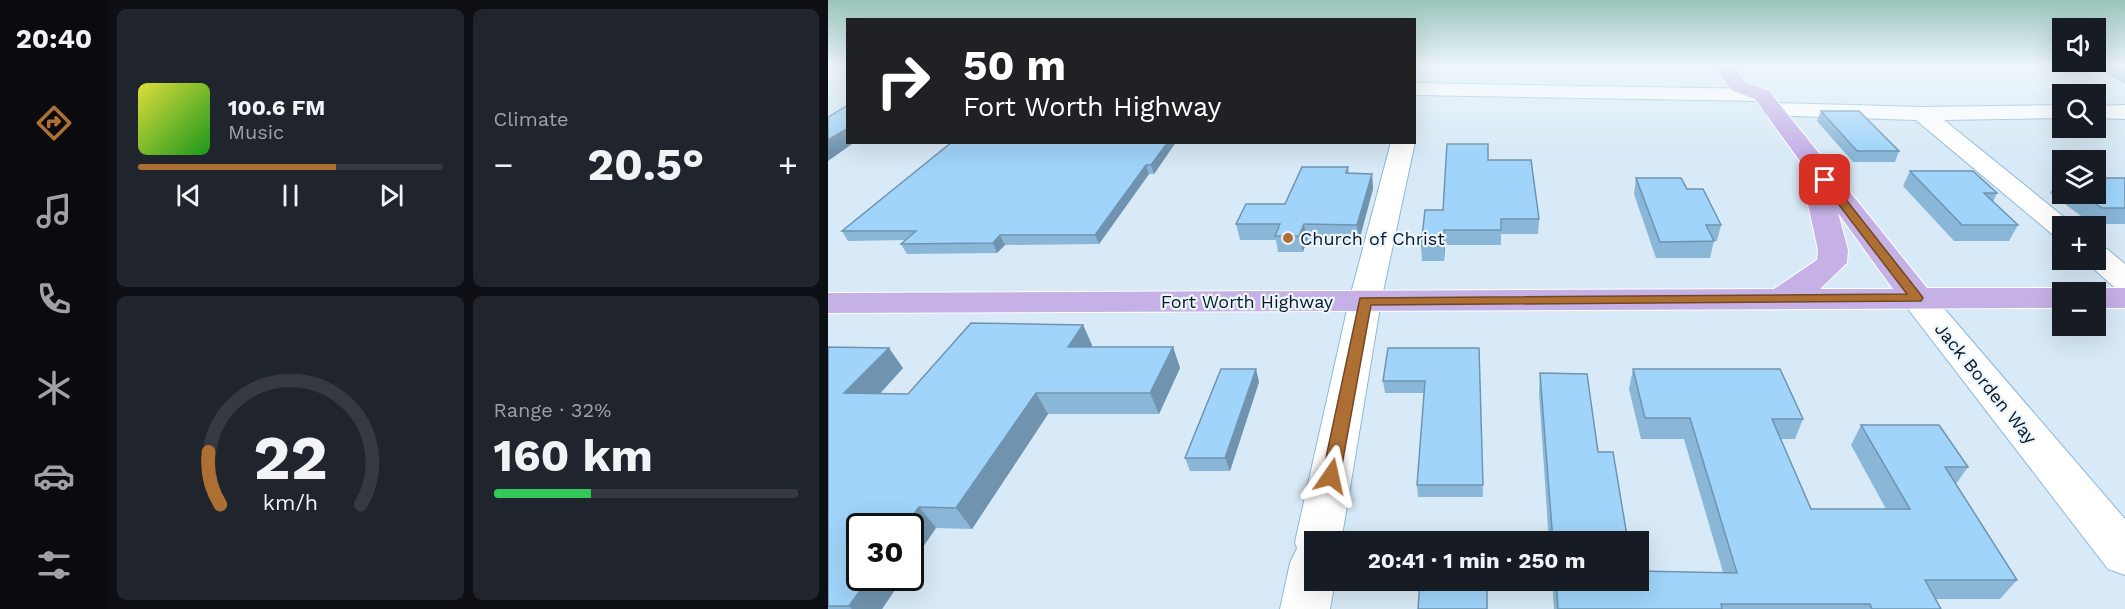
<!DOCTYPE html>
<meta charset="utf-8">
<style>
:root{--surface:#171b24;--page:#20242c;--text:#f1f3f6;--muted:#9ea1a6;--line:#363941;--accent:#ae6f35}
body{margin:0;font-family:"Work Sans",sans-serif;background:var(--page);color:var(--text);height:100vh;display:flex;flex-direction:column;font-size:22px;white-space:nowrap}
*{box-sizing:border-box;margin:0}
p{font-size:20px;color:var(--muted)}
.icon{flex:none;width:33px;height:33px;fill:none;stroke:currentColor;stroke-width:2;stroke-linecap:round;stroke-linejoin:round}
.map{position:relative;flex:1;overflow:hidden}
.panel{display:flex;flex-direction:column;gap:9px;padding:9px;background:#0d0f14;width:720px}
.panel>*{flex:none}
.hud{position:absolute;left:18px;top:18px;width:570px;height:126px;border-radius:0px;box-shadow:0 6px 24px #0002;background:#202124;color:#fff;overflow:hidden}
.buttons{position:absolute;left:1224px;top:18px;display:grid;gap:12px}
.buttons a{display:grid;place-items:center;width:54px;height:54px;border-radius:0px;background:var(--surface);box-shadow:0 6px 24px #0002;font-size:30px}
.speed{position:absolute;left:18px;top:513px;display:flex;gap:12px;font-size:30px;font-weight:700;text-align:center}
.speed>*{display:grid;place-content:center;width:78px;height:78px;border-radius:50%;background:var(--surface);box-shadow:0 6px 24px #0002;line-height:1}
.speed .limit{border:3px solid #111;border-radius:9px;background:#fff;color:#111}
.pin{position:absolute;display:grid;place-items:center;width:51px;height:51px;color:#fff;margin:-26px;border-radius:12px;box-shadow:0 3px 9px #0006}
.me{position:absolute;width:66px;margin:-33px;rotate:11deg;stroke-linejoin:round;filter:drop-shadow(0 0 4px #0008)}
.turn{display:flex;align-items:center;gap:21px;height:126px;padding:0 18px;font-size:27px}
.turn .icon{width:78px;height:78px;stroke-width:2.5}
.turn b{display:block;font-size:42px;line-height:51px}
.big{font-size:45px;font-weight:700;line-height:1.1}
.panel .tile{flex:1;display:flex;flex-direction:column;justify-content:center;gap:9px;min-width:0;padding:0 21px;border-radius:9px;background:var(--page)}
.panel .dial{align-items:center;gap:0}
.dial svg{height:156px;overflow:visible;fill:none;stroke:var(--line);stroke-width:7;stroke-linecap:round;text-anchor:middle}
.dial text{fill:var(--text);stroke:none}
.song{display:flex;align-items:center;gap:18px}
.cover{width:72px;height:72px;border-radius:9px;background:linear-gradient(135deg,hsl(60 70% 55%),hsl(120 70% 35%))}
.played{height:6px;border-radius:3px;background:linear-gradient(90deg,var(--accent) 65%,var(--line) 65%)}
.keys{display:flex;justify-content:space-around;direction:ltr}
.heat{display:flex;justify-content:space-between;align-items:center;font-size:33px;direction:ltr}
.charge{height:9px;border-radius:4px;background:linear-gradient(90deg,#34c759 32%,var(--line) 0)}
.panel .tiles{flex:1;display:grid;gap:9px;grid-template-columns:repeat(2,1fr)}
.trip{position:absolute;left:476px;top:531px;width:345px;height:60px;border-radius:0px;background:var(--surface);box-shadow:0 6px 24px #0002;font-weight:700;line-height:60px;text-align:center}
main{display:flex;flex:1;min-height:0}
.tab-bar{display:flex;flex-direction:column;width:108px;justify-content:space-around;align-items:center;background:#090b0e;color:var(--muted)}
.tab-bar .icon{width:42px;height:42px}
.tab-bar .active{color:var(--accent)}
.tab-bar b{font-size:27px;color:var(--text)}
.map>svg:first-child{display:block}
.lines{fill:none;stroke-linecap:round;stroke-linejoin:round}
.minor-casing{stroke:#8cb8d9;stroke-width:2}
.major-casing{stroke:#fff;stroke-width:2}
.minor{fill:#fff;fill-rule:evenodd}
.major{fill:#c5b1e6;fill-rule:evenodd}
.wall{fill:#8ab6d7}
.shaded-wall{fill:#7094af}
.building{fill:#a0d4fa;stroke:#7094af;stroke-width:1.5}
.route{fill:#ae6f35;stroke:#714822;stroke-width:1.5}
.poi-dot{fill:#ae6f35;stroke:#ecf5fc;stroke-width:2}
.labels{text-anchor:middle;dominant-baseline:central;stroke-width:4.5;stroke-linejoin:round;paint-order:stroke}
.poi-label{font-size:18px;fill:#071824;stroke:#ecf5fc;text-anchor:start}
.street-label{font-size:18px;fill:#071824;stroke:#ecf5fc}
</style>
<main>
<nav class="tab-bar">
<b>20:40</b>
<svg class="icon active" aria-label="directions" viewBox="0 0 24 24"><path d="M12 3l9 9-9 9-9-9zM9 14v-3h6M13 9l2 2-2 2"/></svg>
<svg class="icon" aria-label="music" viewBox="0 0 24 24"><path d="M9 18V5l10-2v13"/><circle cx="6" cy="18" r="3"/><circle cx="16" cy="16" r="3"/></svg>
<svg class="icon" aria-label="phone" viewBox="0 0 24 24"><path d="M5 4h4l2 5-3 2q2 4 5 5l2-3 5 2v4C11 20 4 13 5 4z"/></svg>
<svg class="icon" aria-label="climate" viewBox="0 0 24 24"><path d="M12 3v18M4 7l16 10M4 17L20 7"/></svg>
<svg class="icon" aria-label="car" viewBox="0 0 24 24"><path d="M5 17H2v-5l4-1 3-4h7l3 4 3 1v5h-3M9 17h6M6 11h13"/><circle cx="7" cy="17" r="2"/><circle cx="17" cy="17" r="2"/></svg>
<svg class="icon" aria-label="filters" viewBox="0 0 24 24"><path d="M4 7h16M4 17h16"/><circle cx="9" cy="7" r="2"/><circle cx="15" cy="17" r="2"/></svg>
</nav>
<section class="panel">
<div class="tiles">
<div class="tile">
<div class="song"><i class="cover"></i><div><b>100.6 FM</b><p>Music</p></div></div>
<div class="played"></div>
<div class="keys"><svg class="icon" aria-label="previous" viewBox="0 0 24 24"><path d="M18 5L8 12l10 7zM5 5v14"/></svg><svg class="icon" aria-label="pause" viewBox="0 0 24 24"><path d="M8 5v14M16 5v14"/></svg><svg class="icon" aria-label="next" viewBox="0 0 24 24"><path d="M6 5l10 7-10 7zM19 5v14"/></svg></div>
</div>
<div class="tile"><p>Climate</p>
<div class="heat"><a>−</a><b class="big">20.5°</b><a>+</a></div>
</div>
<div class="tile dial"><svg viewBox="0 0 100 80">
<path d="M14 69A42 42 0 1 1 86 69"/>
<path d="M14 69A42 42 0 0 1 8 42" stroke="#ae6f35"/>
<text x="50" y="56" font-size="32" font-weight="700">22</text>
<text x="50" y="72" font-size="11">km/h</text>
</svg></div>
<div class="tile"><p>Range · 32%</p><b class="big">160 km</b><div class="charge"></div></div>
</div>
</section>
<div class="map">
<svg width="1297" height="609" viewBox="0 0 1297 609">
<rect width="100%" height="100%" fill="#d8eaf7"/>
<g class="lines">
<g class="minor-casing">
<g id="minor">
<polygon points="586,83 934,89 941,91 944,95 941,99 934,101 586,95"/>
<polygon points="946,103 1094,107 1234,105 1234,118 1116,120 1247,226 1234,226 1234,236 1224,234 1088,120 938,115 935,110 938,105"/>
<polygon points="1297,105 1297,119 1268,118 1268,106"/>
<polygon points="563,142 587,142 553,301 513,542 486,542 486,580 507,580 502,609 452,609 462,563 469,548 467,542 521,301"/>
<polygon points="1268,246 1279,249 1297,264 1297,290 1286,287 1256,260 1268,260"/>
<polygon points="1089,288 1101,291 1297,519 1297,575 1280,569 1077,305 1073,298 1077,291"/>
</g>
</g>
<g class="major-casing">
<g id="major">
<path d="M887 66H906L917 82 941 91 1099 288H1234L1247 292H1234V308L0 313V293L946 289 989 260 990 250 973 173 977 168 927 99 903 90ZM1010 213 1065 289H992L1019 263 1020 250Z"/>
<polygon points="1268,288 1297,288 1297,308 1268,308 1268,292 1255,292"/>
</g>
</g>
<use href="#minor" class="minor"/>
<use href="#major" class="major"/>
</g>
<g class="wall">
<polygon points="1265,66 1297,66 1297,84"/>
<polygon points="993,111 1071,151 1067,162 1025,162 989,121"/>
<polygon points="348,142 326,174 321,174 271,244 177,245 169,253 79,254 73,244 77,240 20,241 14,231"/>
<polygon points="660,160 711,219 710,234 673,234 673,245 617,245 616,261 594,261 593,246 615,210"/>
<polygon points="520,167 521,173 544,174 545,189 531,241 479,240 475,252 450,252 448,240 412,240 408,224 457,204"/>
<polygon points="1082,171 1169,193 1165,202 1190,225 1181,241 1126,241 1075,186"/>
<polygon points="808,178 859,189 893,225 889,241 886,241 882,258 828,258 806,194"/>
<polygon points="1231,178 1234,178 1234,194 1268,194 1297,178 1297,224 1264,224 1222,193"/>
<polygon points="255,325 264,345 263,347 345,347 352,368 331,414 220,414 144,529 108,528 32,578 75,578 54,609 0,609 0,347 75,368 52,394 80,394"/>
<polygon points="651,348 655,497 590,497 589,485 596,393 557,393 555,381"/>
<polygon points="805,369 975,419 967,439 953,439 983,509 1058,509 1023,445 1033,425 1140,467 1128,484 1189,580 1172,599 1107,599 1113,609 726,609 724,580 810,580 895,572 856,439 813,439 801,389"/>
<polygon points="712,373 770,452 800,542 721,542 711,393"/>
<polygon points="431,382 402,471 362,471 357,458"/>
</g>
<g class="shaded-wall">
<polygon points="20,128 20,142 27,142 0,161 0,140"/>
<polygon points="340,142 348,142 326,174 323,165"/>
<polygon points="318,165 321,174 271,244 267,235"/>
<polygon points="544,174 545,189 531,241 529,225"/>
<polygon points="476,224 479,240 475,252 471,236"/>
<polygon points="616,230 617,245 616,261"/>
<polygon points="172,235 177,245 169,253 165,243"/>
<polygon points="255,325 264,345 250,368 240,347"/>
<polygon points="345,347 352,368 331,414 322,393"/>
<polygon points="61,348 75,368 33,414 16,393"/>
<polygon points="428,369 431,382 402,471 397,458"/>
<polygon points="208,393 220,414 144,529 128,508"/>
<polygon points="91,507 108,528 82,566 82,526 77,526"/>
<polygon points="41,578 75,578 54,609 24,609 21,606"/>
</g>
<g class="building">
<polygon points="20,105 20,128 0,140 0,117"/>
<polygon points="993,111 1031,111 1071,151 1029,151"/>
<polygon points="124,142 340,142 323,165 318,165 267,235 172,235 165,243 73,244 88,231 14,231"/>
<polygon points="619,144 660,144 660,160 703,160 711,219 673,219 673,230 616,230 616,246 593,246 597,210 615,210"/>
<polygon points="474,167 520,167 518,173 544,174 529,225 476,224 471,236 447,236 452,224 408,224 418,204 457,204"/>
<polygon points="1082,171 1145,171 1169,193 1156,193 1190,225 1134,225"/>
<polygon points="808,178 853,178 859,189 875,189 893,225 878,225 886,241 832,242"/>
<polygon points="1268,178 1297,178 1297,208 1274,208 1253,194 1268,194"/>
<polygon points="143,323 255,325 240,347 345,347 322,393 208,393 128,508 91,507 77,526 32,526 32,578 41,578 21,606 0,606 0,347 61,348 16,393 80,394"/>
<polygon points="560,348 651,348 655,485 589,485 597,381 555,381"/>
<polygon points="393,369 428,369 397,458 357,458"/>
<polygon points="805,369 952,369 975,419 944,419 983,509 1082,509 1033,425 1111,425 1140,467 1117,467 1189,580 1097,580 1113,609 1044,609 1042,604 893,604 894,609 730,609 728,580 810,580 810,571 909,573 862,418 817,418"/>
<polygon points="712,373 759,374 770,452 785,452 800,542 725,542"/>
<polygon points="592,580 659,580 659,609 590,609"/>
</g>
<linearGradient id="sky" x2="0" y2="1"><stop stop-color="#99c4bc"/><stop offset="0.43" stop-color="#edf6fb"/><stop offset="1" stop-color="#edf6fb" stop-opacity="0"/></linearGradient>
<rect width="1297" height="152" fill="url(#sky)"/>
<polygon class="route" points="997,177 1001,178 1093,295 1095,298 1093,301 543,305 512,476 509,481 503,483 497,481 494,476 532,298 1079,294 992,180"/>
<circle class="poi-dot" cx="460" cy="238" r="6"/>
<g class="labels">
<g class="poi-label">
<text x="472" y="238">Church of Christ</text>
</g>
<g class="street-label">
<text x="419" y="301">Fort Worth Highway</text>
<text transform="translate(1158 383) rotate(51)">Jack Borden Way</text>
</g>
</g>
</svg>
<div class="buttons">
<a><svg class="icon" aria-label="sound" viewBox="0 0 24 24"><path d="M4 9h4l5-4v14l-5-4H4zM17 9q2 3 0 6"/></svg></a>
<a><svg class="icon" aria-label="search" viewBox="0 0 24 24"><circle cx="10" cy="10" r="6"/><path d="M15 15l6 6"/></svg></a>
<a><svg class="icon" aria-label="layers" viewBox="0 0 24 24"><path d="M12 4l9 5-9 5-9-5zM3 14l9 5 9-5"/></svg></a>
<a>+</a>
<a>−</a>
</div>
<div class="speed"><div class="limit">30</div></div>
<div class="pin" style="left:997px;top:180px;background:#d93025"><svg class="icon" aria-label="arrive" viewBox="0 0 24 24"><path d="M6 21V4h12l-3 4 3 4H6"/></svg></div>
<svg class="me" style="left:503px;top:476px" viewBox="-20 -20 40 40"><path d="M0-17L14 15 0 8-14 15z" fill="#ae6f35" stroke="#fff" stroke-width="4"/></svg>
<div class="trip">20:41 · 1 min · 250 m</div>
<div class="hud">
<div class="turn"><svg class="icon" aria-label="right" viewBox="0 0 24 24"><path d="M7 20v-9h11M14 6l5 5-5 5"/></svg><div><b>50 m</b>Fort Worth Highway</div></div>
</div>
</div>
</main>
